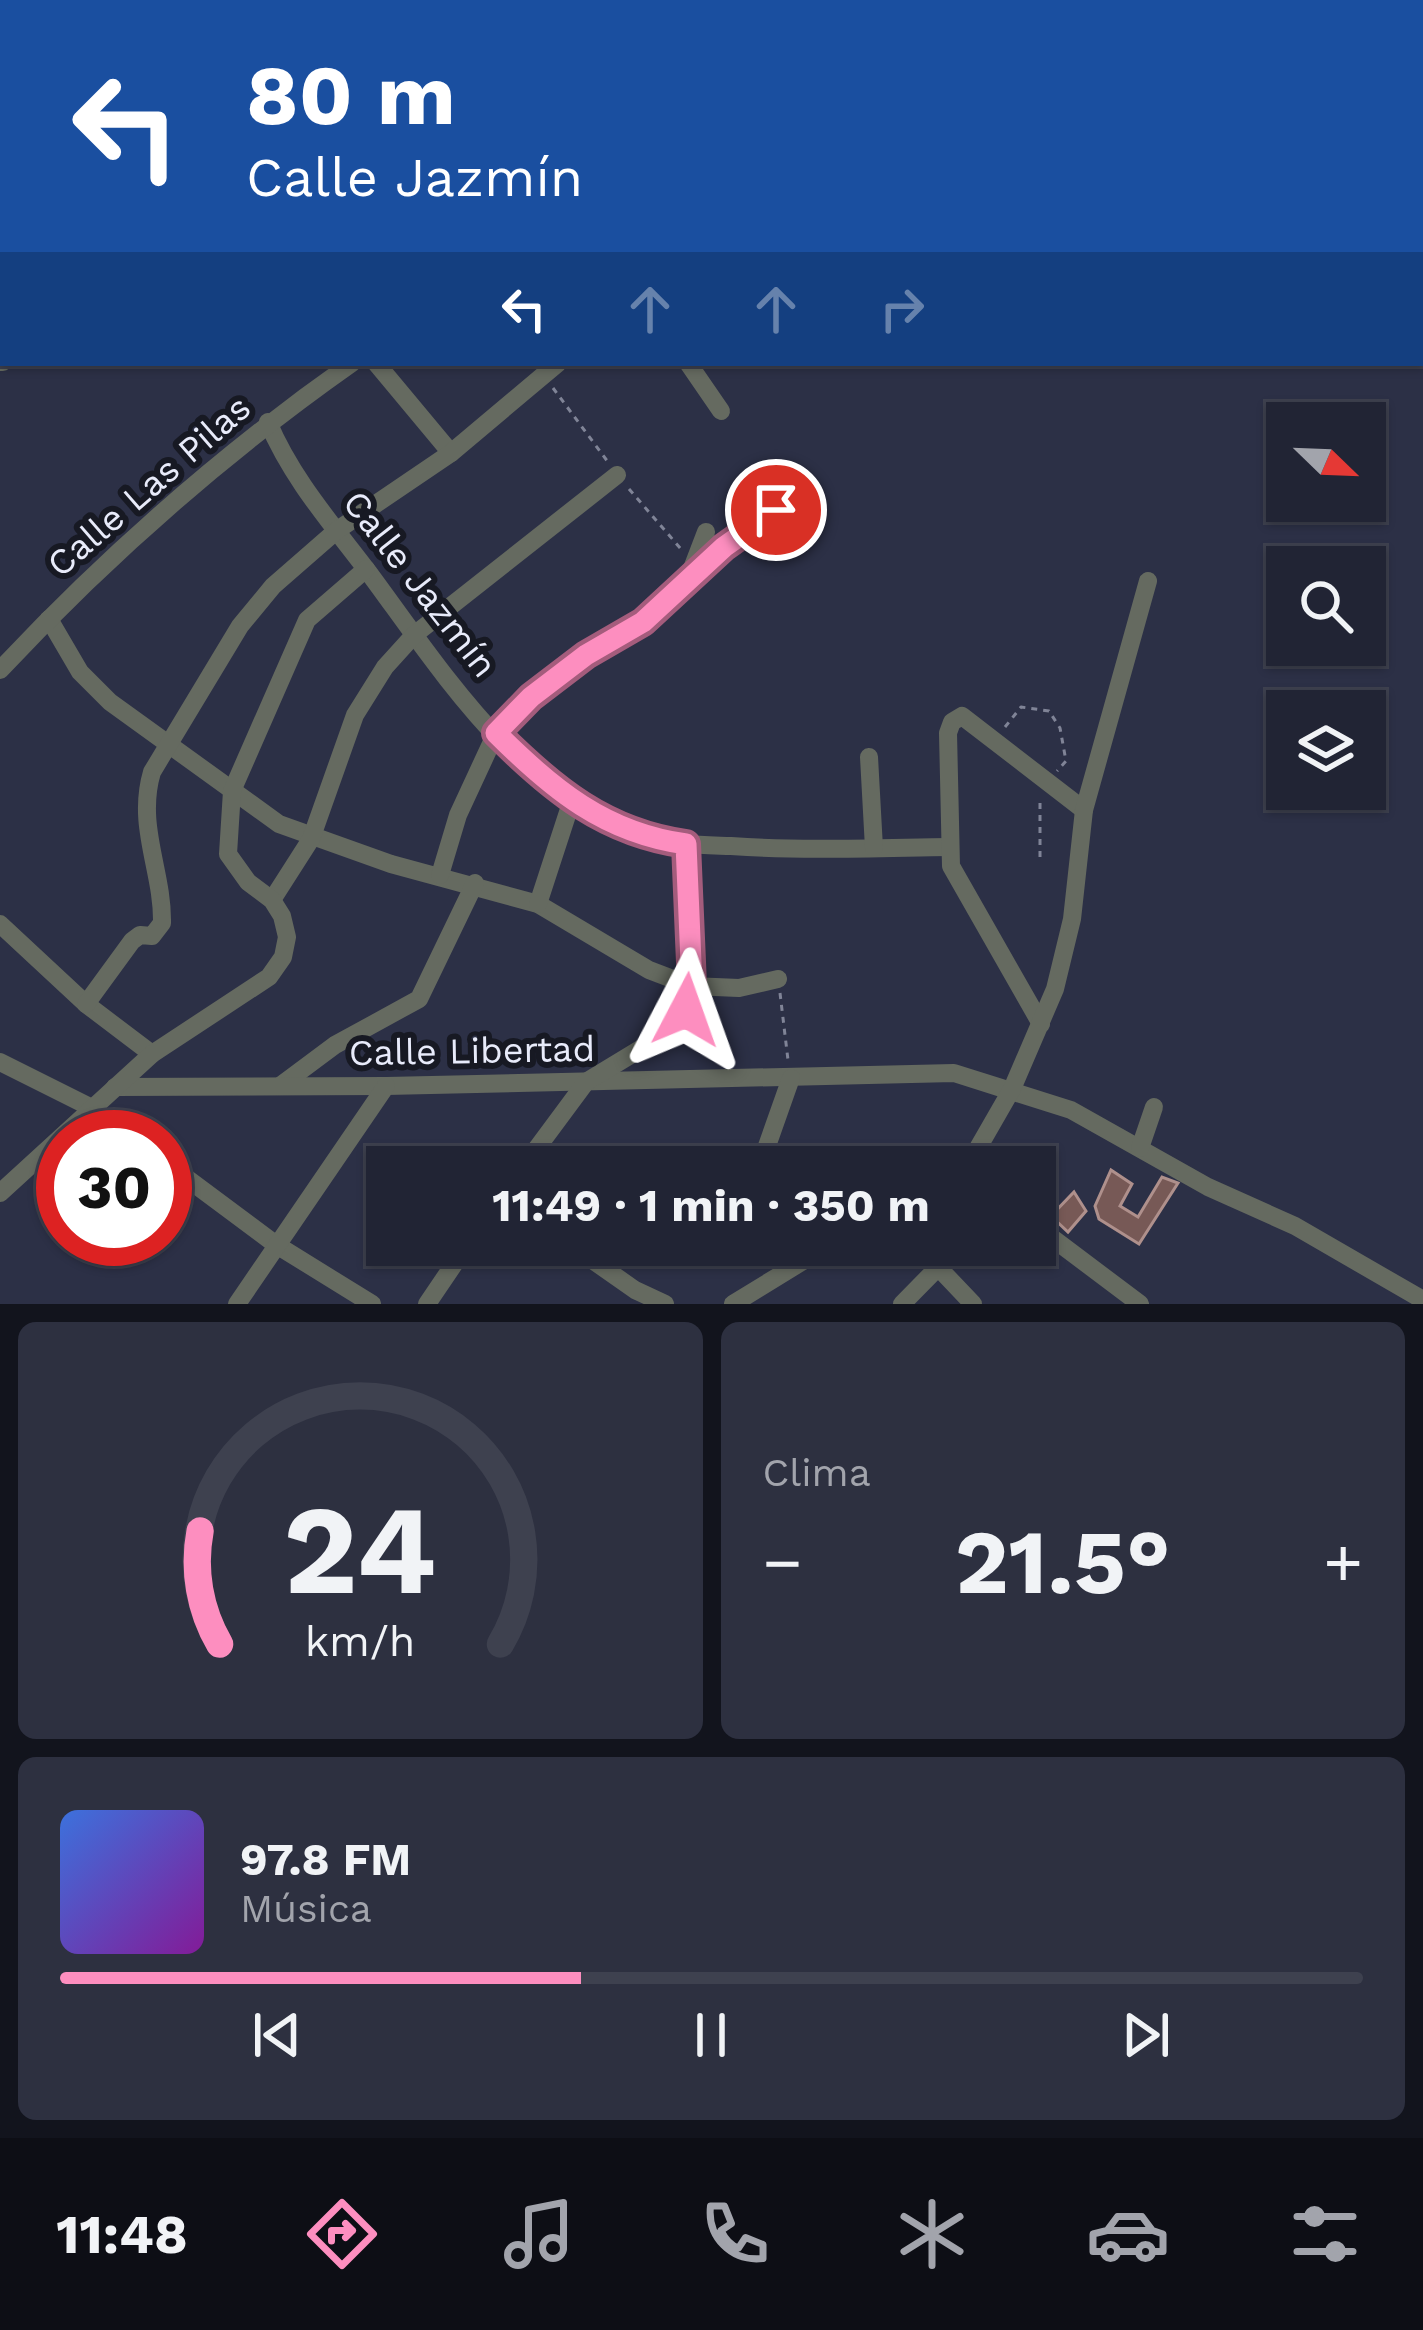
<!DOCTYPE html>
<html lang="es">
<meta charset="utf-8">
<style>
:root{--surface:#212434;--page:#2d3040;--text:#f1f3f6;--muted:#a2a4ac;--line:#3e414f;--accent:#fd8ebf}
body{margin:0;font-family:"Work Sans",sans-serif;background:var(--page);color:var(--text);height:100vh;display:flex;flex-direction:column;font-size:45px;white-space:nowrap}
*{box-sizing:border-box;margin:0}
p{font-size:39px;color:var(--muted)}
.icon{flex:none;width:66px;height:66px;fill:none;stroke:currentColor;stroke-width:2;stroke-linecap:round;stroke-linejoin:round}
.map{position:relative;height:1304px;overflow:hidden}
.details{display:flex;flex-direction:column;gap:18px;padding:18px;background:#12141d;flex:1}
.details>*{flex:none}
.hud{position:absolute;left:0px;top:0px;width:1425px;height:366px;box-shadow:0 3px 9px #0004,0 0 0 3px var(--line);background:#1a4fa0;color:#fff;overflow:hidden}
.needle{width:78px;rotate:113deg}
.fabs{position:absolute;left:1266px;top:402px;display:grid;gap:24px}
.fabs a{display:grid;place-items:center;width:120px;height:120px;border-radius:0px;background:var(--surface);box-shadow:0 3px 9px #0004,0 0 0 3px var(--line);font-size:60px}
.speed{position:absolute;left:36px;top:1110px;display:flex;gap:24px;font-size:60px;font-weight:700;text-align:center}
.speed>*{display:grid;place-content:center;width:156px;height:156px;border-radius:50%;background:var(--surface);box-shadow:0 3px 9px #0004,0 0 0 3px var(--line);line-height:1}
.speed .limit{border:18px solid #d22;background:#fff;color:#111}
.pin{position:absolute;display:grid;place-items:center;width:102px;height:102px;color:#fff;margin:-51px;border:6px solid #fff;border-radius:50%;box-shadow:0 3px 12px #0007}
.me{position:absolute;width:132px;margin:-66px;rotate:4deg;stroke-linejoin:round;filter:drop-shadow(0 0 9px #0008)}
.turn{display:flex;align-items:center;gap:42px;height:252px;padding:0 48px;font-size:54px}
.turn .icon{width:156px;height:156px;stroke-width:2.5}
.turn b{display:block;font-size:84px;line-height:102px}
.lanes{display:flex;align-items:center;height:114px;padding:0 48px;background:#0003;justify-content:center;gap:60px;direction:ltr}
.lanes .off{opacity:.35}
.big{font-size:90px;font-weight:700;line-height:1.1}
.details .card{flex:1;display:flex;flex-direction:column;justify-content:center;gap:18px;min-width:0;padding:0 42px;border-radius:18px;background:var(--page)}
.details .dial{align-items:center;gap:0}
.dial svg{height:312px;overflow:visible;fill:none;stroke:var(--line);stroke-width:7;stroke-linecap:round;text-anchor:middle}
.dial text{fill:var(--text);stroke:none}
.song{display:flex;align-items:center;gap:36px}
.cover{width:144px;height:144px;border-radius:18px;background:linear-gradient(135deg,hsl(220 70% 55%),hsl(290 70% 35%))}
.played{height:12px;border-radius:6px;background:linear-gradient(90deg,var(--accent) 40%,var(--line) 40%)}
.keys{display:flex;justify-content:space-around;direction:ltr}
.heat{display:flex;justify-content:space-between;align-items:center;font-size:66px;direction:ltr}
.details .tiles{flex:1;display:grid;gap:18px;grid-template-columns:1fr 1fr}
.card:last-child{grid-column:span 2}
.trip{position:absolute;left:366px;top:1146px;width:690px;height:120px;border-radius:0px;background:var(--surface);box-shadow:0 3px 9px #0004,0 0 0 3px var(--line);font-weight:700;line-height:120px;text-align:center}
.tabs{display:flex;height:192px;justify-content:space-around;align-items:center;background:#0d0e15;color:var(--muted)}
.tabs .icon{width:84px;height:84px}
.tabs .current{color:var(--accent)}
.tabs b{font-size:54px;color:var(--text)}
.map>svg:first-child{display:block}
.building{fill:#775956;stroke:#af908c;stroke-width:3}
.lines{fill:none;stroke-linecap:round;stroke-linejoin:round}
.path{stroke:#808497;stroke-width:3;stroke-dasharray:6 6;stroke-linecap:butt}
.minor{stroke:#656a60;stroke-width:18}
.route-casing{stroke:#a45c7c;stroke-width:30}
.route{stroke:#fd8ebf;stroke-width:21}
.labels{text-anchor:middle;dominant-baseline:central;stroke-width:12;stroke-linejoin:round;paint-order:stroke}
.street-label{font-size:36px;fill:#e8ebfa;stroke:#171923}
</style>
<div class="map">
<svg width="1423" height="1304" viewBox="0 0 1423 1304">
<rect width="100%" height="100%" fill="#2c3046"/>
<g class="building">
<polygon points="1111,1170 1132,1184 1120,1206 1138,1217 1162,1177 1178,1183 1139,1244 1099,1219 1095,1206"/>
<polygon points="1074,1192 1086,1211 1068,1232 1051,1216"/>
</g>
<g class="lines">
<g class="path">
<polyline points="0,285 3,284"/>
<polyline points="553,388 608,462"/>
<polyline points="629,489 681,549"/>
<polyline points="1005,727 1021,707 1049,711 1060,728 1066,761 1057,771"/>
<polyline points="1040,857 1040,800"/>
<polyline points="780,993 788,1060"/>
</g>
<g class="minor">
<polyline points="857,0 859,3"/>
<polyline points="909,0 911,3"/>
<polyline points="807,3 812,0"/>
<polyline points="0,126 3,125"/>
<polyline points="0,237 3,240"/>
<polyline points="0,362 3,362"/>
<polyline points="376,363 451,453"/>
<polyline points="688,363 721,411"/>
<path d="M268 422C292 479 332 524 369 573 443 673 523 801 649 838 675 845 704 845 731 846 804 851 877 848 950 847"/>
<polyline points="688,579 706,532"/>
<polyline points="49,619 80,672 110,702 279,824 391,864 538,904 649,970 691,986 739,988 778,979"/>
<path d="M0 670C107 556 224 453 352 363"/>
<polyline points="869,757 874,848"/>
<polyline points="440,875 458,815 496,733 531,697 587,655 643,622 724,547 776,510"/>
<polyline points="272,900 311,839 355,715 385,667 414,635 617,475"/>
<polyline points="538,904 571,803"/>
<polyline points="0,924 86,1004 152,1054"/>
<path d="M86 1004 132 941 140 935 152 936 162 923C163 871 136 826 152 772L240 626 273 586 336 531 451 453 558 363"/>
<polyline points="1041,1024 951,866 948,733 952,722 962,716 1084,810"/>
<polyline points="0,1062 92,1108 131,1137"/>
<polyline points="280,1086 335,1045 419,999 475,883"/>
<polyline points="115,1087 386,1086 954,1073 1071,1110 1208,1187 1295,1226 1423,1300"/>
<polyline points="1140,1148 1154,1107"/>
<polyline points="165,1162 275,1244 372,1304"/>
<polyline points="761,1163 791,1078"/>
<polyline points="523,1167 586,1082 670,1031 687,1010 691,986 686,844"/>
<polyline points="962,1167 970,1162 1012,1089 1055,989 1072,919 1084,810 1148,581"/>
<polyline points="0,1193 152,1054 269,977 283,957 287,937 282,916 272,900 248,882 228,854 232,791 307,620 366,569"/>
<polyline points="1035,1225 1140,1304"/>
<polyline points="571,1245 635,1290 665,1304"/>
<polyline points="917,1245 973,1304"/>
<polyline points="237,1304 386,1086"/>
<polyline points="427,1304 467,1245"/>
<polyline points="733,1304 829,1245"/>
<polyline points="902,1304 960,1245"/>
</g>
</g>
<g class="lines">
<g class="route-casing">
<path id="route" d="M686 1010 692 986 686 844C605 833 552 789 496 733L531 697 586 655 643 622 724 547 776 510"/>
</g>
<use href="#route" class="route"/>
</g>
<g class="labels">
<g class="street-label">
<text transform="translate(149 486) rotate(-41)">Calle Las Pilas</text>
<text transform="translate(420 584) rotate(52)">Calle Jazmín</text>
<text transform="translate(472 1051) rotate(-1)">Calle Libertad</text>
</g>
</g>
</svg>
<div class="fabs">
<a><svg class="needle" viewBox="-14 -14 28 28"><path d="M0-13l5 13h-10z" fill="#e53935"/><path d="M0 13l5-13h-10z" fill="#a2a4ac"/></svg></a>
<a><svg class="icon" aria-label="search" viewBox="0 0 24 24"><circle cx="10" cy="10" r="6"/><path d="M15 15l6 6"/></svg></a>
<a><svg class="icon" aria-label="layers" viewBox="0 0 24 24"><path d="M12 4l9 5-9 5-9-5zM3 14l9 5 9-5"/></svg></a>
</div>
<div class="speed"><div class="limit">30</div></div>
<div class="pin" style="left:776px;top:510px;background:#d93025"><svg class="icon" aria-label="arrive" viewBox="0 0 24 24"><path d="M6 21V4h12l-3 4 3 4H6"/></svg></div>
<svg class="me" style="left:686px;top:1010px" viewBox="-20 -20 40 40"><path d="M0-17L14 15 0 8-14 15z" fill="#fd8ebf" stroke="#fff" stroke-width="4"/></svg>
<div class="trip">11:49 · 1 min · 350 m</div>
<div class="hud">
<div class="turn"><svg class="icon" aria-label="left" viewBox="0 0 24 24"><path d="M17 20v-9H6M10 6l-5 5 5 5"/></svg><div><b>80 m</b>Calle Jazmín</div></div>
<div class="lanes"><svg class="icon" aria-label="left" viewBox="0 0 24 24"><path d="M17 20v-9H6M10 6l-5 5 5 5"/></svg><svg class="icon off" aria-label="ahead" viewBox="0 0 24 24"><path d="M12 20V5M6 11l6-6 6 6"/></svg><svg class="icon off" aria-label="ahead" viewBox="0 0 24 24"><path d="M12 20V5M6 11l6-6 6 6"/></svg><svg class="icon off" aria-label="right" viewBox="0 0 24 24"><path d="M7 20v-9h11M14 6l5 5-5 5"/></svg></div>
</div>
</div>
<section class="details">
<div class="tiles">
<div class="card dial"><svg viewBox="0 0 100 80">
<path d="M14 69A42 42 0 1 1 86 69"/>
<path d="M14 69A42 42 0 0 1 9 40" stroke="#fd8ebf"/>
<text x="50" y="56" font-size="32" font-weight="700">24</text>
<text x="50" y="72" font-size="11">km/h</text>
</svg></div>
<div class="card"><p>Clima</p>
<div class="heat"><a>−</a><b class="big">21.5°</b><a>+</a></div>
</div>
<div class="card">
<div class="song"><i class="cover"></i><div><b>97.8 FM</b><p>Música</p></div></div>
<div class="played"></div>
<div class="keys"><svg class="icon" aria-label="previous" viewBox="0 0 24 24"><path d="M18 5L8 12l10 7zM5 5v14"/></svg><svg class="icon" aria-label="pause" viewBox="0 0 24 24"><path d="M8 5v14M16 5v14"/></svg><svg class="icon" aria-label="next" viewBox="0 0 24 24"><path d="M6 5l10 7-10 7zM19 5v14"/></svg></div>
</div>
</div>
</section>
<nav class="tabs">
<b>11:48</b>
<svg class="icon current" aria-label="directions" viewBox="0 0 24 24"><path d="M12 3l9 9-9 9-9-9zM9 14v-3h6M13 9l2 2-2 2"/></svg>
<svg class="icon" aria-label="music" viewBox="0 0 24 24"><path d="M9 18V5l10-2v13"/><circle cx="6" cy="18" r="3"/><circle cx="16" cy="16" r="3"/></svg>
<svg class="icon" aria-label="phone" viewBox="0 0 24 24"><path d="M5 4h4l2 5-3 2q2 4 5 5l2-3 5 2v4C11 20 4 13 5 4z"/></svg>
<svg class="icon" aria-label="climate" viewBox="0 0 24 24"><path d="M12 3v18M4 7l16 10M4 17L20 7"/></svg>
<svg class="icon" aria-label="car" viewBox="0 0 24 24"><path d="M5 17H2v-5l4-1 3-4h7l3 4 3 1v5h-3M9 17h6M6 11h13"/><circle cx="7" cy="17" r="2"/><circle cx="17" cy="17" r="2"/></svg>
<svg class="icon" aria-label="filters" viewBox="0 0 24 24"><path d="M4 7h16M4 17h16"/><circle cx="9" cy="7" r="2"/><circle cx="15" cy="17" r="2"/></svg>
</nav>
